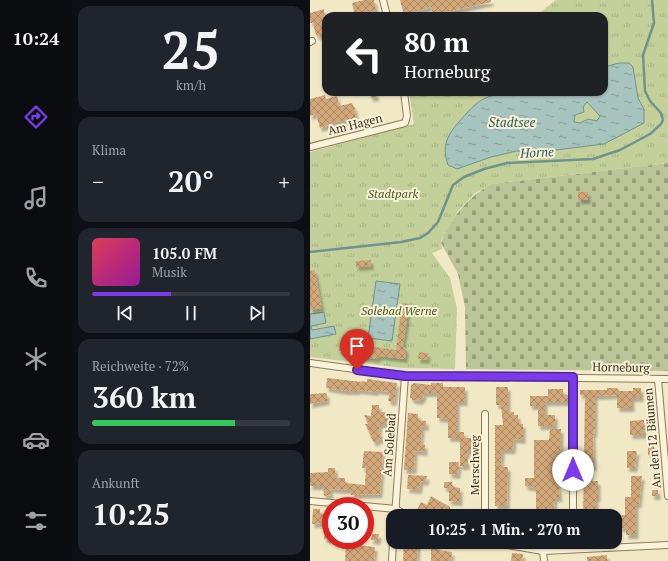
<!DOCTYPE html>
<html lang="de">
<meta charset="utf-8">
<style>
:root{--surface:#171b24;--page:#20242c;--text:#f1f3f6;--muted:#9ea1a6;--line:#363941;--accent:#7c3aed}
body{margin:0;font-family:"PT Serif",serif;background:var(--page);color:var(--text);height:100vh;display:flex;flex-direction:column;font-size:15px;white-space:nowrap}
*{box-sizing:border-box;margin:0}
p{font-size:13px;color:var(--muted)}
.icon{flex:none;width:22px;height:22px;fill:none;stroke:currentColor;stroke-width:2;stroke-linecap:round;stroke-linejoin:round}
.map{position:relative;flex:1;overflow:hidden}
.drawer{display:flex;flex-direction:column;gap:6px;padding:6px;background:#0d0f14;width:238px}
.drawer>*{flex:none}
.top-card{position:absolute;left:12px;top:12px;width:286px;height:84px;border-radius:12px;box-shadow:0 1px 3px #0004;background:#202124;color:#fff;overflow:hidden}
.speed{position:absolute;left:12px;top:497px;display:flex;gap:8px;font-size:20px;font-weight:700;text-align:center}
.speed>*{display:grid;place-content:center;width:52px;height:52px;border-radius:50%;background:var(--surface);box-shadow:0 1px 3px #0004;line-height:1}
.speed .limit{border:6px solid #d22;background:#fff;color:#111}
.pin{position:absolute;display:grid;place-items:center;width:34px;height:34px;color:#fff;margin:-41px -17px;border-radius:50% 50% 50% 0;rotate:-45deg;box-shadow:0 0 4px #0007}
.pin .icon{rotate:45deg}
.me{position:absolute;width:44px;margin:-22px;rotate:0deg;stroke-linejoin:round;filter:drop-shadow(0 0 3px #0008)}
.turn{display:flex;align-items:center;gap:14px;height:84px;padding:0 16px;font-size:18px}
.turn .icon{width:52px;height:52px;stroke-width:2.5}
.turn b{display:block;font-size:28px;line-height:34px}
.big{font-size:30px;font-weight:700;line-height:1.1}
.drawer .tile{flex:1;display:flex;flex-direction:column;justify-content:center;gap:6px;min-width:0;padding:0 14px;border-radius:12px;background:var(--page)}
.drawer .dial{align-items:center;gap:0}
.dial b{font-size:52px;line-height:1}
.song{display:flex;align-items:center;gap:12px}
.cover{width:48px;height:48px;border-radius:6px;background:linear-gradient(135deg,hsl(350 70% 55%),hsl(300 70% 35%))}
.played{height:4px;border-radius:2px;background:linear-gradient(90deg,var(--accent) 40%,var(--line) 40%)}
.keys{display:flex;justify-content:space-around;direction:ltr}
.heat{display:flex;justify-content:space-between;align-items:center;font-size:22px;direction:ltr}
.charge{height:6px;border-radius:3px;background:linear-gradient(90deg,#34c759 72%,var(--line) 0)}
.trip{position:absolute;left:76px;top:509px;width:236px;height:40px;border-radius:12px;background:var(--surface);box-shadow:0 1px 3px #0004;font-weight:700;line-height:40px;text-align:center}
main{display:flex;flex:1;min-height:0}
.menu{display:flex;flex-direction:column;width:72px;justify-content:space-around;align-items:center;background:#090b0e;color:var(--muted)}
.menu .icon{width:28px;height:28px}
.menu .current{color:var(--accent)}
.menu b{font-size:18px;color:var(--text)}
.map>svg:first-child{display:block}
.grass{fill:#c4d099}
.cemetery{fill:url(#cemetery-stones)}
.park{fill:url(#park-tufts)}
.water{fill:url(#water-ripples);stroke:#6d948e;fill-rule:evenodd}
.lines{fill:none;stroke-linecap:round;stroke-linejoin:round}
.stream{stroke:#6d948e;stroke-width:2.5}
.building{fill:url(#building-cross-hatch);filter:url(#shadow)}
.minor-casing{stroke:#8e7b5a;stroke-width:8}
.minor{stroke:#fbf4da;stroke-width:6}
.route-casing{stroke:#51269a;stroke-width:10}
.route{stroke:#7c3aed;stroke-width:7}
.labels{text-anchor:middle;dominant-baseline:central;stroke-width:4;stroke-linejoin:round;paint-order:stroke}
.street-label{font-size:12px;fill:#3d311f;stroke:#f8f1d6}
.park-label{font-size:12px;font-style:italic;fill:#485b24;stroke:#f8f1d6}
.water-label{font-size:13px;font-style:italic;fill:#2d5c5e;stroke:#f8f1d6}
</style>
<main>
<nav class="menu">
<b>10:24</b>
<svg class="icon current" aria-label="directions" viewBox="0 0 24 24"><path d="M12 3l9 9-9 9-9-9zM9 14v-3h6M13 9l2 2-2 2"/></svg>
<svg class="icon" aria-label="music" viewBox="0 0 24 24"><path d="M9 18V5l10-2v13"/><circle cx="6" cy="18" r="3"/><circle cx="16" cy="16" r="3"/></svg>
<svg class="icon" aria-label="phone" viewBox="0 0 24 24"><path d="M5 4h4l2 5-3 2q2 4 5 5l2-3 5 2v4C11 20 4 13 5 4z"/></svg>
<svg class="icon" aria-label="climate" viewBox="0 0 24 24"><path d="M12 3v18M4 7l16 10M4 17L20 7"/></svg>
<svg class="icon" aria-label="car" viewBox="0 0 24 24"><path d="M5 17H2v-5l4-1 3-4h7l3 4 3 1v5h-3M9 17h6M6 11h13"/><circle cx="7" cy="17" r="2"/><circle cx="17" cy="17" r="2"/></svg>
<svg class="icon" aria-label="filters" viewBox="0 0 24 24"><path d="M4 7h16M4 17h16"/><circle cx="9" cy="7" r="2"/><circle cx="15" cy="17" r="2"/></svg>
</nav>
<section class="drawer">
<div class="tile dial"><b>25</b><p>km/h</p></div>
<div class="tile"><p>Klima</p>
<div class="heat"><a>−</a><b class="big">20°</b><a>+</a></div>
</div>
<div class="tile">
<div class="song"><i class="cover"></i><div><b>105.0 FM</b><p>Musik</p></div></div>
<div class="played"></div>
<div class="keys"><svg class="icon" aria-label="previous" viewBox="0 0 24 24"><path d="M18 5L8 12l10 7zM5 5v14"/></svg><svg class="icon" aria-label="pause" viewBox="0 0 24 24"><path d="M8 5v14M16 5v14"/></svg><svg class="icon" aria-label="next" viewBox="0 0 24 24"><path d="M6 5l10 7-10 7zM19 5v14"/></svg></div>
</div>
<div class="tile"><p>Reichweite · 72%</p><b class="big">360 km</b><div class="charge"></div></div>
<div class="tile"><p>Ankunft</p><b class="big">10:25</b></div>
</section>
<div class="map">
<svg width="358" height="561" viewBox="0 0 358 561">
<defs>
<pattern id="cemetery-stones" width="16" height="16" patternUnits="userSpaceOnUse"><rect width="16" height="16" fill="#bbc598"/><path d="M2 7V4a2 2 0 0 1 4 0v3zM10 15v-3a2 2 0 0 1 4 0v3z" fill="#99a17b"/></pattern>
<pattern id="park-tufts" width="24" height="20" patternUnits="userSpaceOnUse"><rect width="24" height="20" fill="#c4d099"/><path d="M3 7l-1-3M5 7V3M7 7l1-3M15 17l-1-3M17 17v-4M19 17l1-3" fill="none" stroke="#a9b383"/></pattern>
<pattern id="water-ripples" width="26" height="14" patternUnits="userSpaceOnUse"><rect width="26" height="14" fill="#a8c4bf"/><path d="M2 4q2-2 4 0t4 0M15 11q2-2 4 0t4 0" fill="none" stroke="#8aa09b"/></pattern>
<pattern id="building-cross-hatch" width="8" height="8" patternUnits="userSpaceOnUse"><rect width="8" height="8" fill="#d1a77a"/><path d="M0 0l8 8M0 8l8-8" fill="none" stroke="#ab8963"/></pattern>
<filter id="shadow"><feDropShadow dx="2.5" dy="4" stdDeviation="1" flood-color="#0004"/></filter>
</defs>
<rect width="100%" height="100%" fill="#f1e8c6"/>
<polygon class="grass" points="277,102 290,116 287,121 278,119 270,123 264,122 265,115"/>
<path class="cemetery" d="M358 163V371L156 369 155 307 148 274 131 243C141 218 158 196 182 184Z"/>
<polygon class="park" points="246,0 358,0 358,163 182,184 165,193 148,211 131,241 132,249 122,253 140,278 147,309 145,369 93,368 0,357 0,152 104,124 99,92 199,92 177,97 163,108 145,127 142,168 147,169 181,157 207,151 246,150 294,144 334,123 334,109 328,98 323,67 309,63 294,67 294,16 225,16"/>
<g class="water">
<path d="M309 63H319L323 67 328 98 334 109V123L294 144 246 150 207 151 181 157 147 169 138 165C132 147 136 137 148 123 156 114 166 101 178 97 205 87 263 92 294 92V67ZM277 102 290 116 287 121 278 119 270 123 264 122 265 115 274 112 273 107Z"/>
<polygon points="66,281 90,284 82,341 58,338"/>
<polygon points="14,312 16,323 1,326 2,330 24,326 26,334 0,339 0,314"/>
</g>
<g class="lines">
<polyline class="stream" points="0,252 91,242 110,238 118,233 128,222 143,185 154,177 174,169 197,163 283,159 310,150 340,134 351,124 353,120 351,113 340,101 335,91 333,55 344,23 342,0"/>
</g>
<g class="building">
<polygon points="54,0 64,0 66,10 58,12 59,16 45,16 42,3"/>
<polygon points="90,0 181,0 181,2 123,15 121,7 94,15"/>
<polygon points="14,9 16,38 12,38 6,35 3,23 0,23 0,13"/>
<polygon points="59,92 65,92 67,97 61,98"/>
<polygon points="15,95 16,99 27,96 29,106 42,103 45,109 46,119 22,122 22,124 10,128 6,114 0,116 0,99"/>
<rect x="268" y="192" width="10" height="8"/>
<polygon points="61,260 61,266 46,267 46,261"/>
<polygon points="5,270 12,308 0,310 0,271"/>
<polygon points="92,303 99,304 93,346 96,350 95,359 70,356 66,359 48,356 45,353 29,351 30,343 37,344 41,341 48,342 50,345 86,350"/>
<polygon points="109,352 118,353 117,360 108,359"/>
<polygon points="17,378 52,382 51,381 57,382 57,379 87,383 84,402 78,401 80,392 66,390 66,392 48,390 48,391 36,391 16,388"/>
<polygon points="104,383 121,385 121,383 133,383 133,387 155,387 155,402 147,402 147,432 154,432 154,438 164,438 164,451 157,451 157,466 150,466 150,438 138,438 138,419 127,418 127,393 114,393 113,399 111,399 111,401 102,400 102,398 100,398 101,385"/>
<polygon points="186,387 198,387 198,412 204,412 204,415 208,415 208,423 213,424 213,440 204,439 203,450 192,450 191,467 198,467 197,506 185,506 185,425 193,425 191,405 186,405"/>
<polygon points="297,388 307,388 310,391 323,391 323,388 331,388 331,398 322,398 322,408 307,408 307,395 285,396 285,425 284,434 283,434 284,467 280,467 280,481 288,481 288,498 286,498 286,515 273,516 275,396 270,395 270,390 297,390"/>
<polygon points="238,389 253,389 253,395 258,395 258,402 235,402 235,415 245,415 245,426 228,426 228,406 220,406 220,396 238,396"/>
<polygon points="17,393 17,401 0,404 0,394"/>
<polygon points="62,405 69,405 69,412 82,412 81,424 70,424 69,432 72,438 64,443 55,424 58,424 54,415 61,416"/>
<polygon points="98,413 108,414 108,420 116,421 116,427 112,426 111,444 115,445 115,452 105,451 104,470 94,470"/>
<polygon points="334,420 334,435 320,435 320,421"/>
<polygon points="240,429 251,429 250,474 248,474 248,482 250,498 245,498 244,512 228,512 226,511 226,488 215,486 215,478 224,478 224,440 239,440"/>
<rect x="338" y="445" width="6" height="10"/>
<polygon points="54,451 73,452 70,494 41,495 41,490 20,489 21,495 14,496 13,486 0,486 0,473 18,472 18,468 25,468 26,478 35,478 35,483 55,485 56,468 52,468"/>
<polygon points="317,451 327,451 325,468 317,468"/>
<polygon points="139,462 149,462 148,475 139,474"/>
<polygon points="98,475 117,476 116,482 111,481 109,490 97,489"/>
<polygon points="321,476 332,476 329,504 326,504 326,535 316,535 316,528 310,528 310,515 315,515 315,497 321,497"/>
<polygon points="134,482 142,482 143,487 150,488 150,502 139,501 139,488 134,488"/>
<rect x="342" y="490" width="6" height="6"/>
<polygon points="121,496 140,507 140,516 117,516 107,510 111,502 117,505"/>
<polygon points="3,509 10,509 10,514 21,514 21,540 14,539 16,523 2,524"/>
<polygon points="62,534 69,534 68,541 61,540"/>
<polygon points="94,542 108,542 107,561 93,561"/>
<polygon points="36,544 65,547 64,561 35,561"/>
<polygon points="121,544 127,544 127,550 142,552 141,561 121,561"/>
<polygon points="202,553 213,554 212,561 201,561"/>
<polygon points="297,555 297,561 277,561 277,557"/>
</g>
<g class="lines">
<g class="minor-casing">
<g id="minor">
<polyline points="73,0 77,16"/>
<polyline points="0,42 2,41"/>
<polyline points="0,147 95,123 97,116 94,92"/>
<polyline points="0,363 95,376 358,379"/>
<polyline points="348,379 358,496"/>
<polyline points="0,501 86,509 97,516"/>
<polyline points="85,516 95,376"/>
<polyline points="175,516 175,414"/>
<polyline points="263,516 263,377"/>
<polyline points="179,542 233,551 358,545"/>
<polyline points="233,551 234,561"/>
<polyline points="82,561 83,542"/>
</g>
</g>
<use href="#minor" class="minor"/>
</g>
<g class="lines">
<g class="route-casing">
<polyline id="route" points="47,370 95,376 263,377 263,470"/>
</g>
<use href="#route" class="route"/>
</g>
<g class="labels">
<g class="street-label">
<text transform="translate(45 124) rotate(-14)">Am Hagen</text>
<text transform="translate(311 367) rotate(1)">Horneburg</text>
<text transform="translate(342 438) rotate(-95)">An den 12 Bäumen</text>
<text transform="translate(79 445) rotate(-86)">Am Solebad</text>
<text transform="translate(164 465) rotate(-90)">Merschweg</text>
</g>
<g class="park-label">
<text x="83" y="193">Stadtpark</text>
<text x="89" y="310">Solebad Werne</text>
</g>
<g class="water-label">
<text x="202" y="122">Stadtsee</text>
<text transform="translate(227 152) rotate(-3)">Horne</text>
</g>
</g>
</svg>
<div class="speed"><div class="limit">30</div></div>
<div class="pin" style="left:47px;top:370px;background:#d93025"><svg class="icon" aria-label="arrive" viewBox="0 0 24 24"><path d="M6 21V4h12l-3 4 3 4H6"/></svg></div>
<svg class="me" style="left:263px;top:470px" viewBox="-20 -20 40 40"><circle r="19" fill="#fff"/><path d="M0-13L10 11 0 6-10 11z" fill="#7c3aed"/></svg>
<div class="trip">10:25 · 1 Min. · 270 m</div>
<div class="top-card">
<div class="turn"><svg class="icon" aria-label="left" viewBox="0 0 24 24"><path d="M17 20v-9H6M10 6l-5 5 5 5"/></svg><div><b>80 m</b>Horneburg</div></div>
</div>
</div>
</main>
